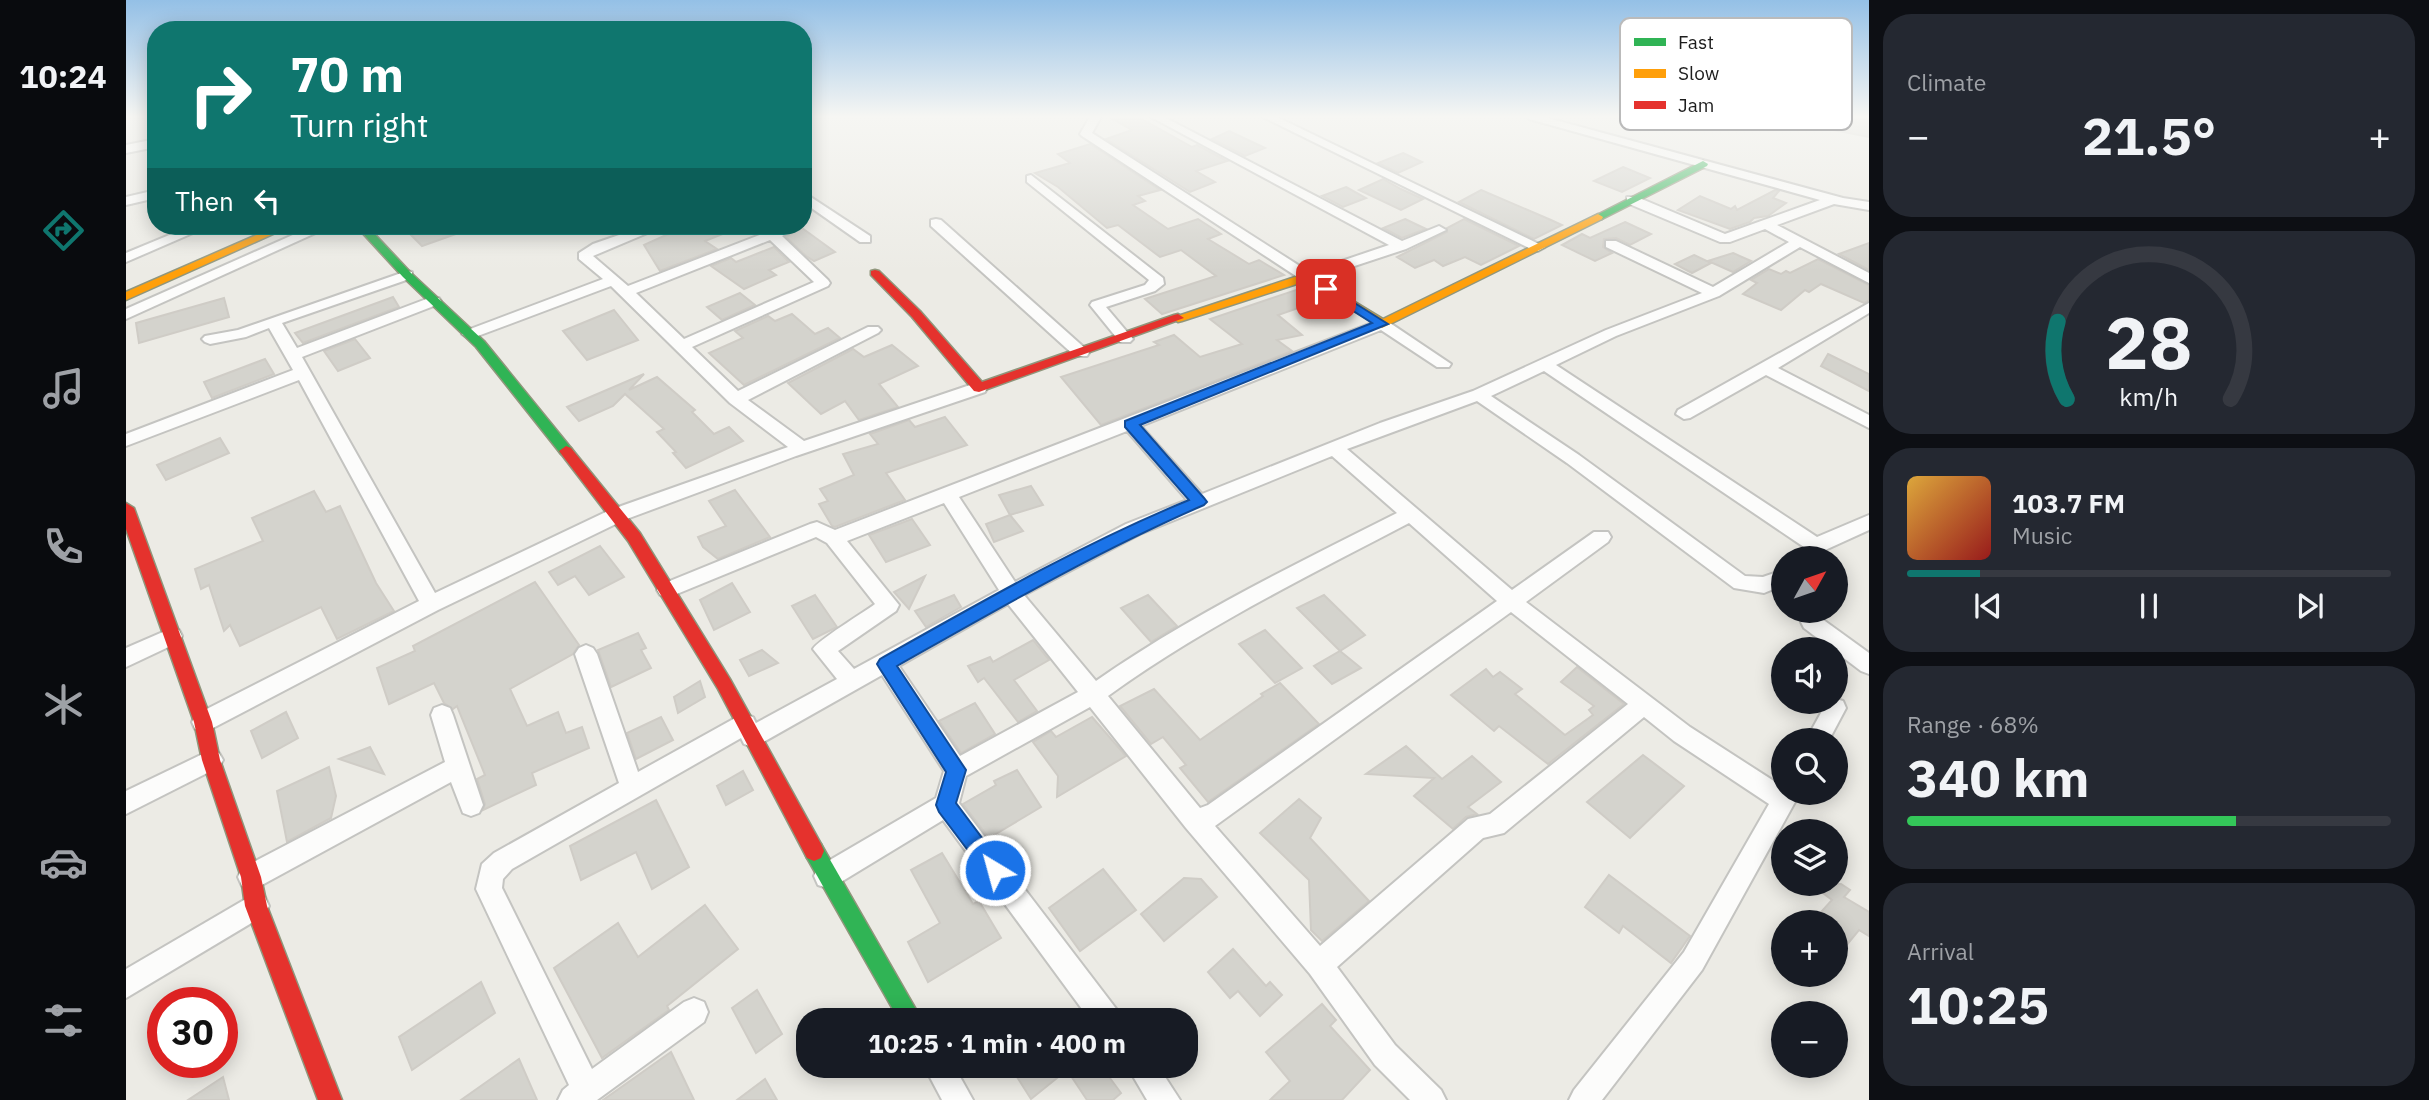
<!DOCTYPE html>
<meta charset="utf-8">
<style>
:root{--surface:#171b24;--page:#242831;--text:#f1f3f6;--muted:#9ea1a6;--line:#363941;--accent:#0f766e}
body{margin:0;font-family:"IBM Plex Sans",sans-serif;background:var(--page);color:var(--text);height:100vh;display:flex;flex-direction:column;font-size:26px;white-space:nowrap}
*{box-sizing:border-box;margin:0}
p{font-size:23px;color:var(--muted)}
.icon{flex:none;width:38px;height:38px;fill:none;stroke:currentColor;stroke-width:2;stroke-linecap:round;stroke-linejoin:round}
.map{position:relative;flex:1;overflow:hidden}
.side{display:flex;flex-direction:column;gap:14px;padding:14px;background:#0d0f14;width:560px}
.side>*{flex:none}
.guide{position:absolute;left:21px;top:21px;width:665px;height:214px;border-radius:28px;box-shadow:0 4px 18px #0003;background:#0f766e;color:#fff;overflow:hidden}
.needle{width:46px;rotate:50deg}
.buttons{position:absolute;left:1645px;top:546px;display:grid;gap:14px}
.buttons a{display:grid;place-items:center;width:77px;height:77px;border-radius:50%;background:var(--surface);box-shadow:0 4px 18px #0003;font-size:35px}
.speed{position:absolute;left:21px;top:987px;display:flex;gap:14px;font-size:35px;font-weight:700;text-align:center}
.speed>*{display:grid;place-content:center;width:91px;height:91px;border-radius:50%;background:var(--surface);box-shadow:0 4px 18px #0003;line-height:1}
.speed .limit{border:10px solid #d22;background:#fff;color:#111}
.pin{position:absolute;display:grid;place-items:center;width:60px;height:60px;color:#fff;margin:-30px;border-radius:14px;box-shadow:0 4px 10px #0006}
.me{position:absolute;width:77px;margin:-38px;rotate:323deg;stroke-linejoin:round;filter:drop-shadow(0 0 5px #0008)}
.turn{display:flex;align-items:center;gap:24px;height:147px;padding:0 28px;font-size:32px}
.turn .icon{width:91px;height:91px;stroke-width:2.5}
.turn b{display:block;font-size:49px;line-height:60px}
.then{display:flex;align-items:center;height:66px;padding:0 28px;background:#0003;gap:14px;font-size:26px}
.big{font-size:52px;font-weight:700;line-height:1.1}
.side .card{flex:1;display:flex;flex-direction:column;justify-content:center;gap:10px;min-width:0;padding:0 24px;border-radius:28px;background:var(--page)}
.side .dial{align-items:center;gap:0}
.dial svg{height:182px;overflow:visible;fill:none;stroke:var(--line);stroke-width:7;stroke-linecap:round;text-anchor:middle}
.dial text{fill:var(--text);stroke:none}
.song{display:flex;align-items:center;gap:21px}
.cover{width:84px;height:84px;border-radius:10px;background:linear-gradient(135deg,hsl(40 70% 55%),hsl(0 70% 35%))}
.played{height:7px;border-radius:4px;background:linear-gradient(90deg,var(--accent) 15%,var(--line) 15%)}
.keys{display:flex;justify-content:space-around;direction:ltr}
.heat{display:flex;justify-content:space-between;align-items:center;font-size:38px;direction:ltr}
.charge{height:10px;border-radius:5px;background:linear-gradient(90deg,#34c759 68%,var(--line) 0)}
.trip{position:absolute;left:670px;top:1008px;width:402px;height:70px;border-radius:28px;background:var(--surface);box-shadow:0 4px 18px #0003;font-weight:700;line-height:70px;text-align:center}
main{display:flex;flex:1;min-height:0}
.tab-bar{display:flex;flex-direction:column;width:126px;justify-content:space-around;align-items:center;background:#090b0e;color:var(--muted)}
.tab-bar .icon{width:49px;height:49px}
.tab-bar .on{color:var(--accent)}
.tab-bar b{font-size:32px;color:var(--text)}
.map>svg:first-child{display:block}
.building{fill:#d4d3cd;stroke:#cfccc6;stroke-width:2}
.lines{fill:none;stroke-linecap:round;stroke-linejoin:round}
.street-casing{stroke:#c4c4c1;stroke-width:4}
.fast-casing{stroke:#90967c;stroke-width:3}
.slow-casing{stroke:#90967c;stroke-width:3}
.jam-casing{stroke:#90967c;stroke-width:3}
.street{fill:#fcfcfb;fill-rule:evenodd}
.fast{fill:#30b455;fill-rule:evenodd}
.slow{fill:#ff9f0a;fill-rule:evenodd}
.jam{fill:#e5322d;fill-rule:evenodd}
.route{fill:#1a73e8;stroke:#114b97;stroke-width:2}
.key{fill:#fff;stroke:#bbb;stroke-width:2}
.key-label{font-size:19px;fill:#1d1d1d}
</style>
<main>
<nav class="tab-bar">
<b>10:24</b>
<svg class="icon on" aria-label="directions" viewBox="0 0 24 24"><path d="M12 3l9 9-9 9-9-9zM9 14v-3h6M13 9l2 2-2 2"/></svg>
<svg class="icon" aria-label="music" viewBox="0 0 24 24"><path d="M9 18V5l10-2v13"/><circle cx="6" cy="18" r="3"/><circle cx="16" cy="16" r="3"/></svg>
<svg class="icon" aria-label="phone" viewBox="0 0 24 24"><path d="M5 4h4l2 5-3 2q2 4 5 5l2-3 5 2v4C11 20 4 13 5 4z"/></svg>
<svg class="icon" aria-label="climate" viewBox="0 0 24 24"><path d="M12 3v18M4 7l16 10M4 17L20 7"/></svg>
<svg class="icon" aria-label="car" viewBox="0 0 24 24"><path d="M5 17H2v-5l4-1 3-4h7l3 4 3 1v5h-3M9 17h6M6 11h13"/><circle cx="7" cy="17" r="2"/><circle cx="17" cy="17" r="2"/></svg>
<svg class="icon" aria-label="filters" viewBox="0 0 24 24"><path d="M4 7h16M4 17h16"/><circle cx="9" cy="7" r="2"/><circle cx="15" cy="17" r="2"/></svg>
</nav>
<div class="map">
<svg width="1743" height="1100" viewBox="0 0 1743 1100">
<rect width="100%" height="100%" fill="#ecebe5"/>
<g class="building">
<polygon points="983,117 1012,117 1066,147 1071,145 1101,161 1070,171 1089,182 1064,192 980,139 1006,130"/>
<polygon points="1678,117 1743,117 1743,137 1677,124"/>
<polygon points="1103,131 1139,148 1119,156 1086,139"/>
<polygon points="964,144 1034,190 1012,196 1019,201 1007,205 1042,229 1072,219 1095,234 1082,239 1123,264 1133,260 1158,275 1036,314 1019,299 1090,276 1055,250 1034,257 992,225 981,228 932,187 909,173 944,163 932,154"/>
<polygon points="1277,153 1296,162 1272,173 1252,163"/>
<polygon points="1497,167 1524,178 1496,192 1468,181"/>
<polygon points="1257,179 1275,189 1297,199 1275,210 1233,190"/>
<polygon points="1220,187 1240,198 1217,207 1196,196"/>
<polygon points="1355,190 1425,220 1436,225 1408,239 1333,202"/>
<polygon points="1649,190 1653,191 1647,198 1660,203 1642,216 1628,218 1624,222 1604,229 1552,210 1574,196 1605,209 1609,206 1611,210"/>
<polygon points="1279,219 1300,229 1276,238 1257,228"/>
<polygon points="1338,219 1393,246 1355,265 1339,257 1317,266 1308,260 1289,268 1271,257 1321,232 1321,228"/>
<polygon points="1499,222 1525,234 1504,245 1490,238 1478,239 1477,247 1486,253 1469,261 1436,245 1456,234 1464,238"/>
<polygon points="276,226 346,226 347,228 296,246"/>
<polygon points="560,226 614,226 614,227 579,241 591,249 534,271 518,245"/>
<polygon points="676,228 709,252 688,261 680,256 660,237"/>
<polygon points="1743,243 1743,270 1713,254"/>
<polygon points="648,247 663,262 643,270 650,275 618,289 585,266 605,258 610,262"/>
<polygon points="1607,253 1625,261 1607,272 1582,261"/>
<polygon points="1568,255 1585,263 1566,273 1549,264"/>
<polygon points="1692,259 1743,285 1743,300 1738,303 1695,284 1683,292 1679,290 1655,310 1617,294 1631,283 1625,280 1643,269 1655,274 1660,271 1664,273"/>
<polygon points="1179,287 1198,299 1152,315 1176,335 1151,340 1166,351 975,425 935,377 1033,345 1028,342 1048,335 1074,357 1116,344 1084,319"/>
<polygon points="614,293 629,305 596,320 581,307"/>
<polygon points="267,297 273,307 177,343 169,333"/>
<polygon points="98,298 103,317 13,343 10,323"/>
<polygon points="488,310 512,340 461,360 437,331"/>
<polygon points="666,314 689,334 702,328 714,338 618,385 583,353 617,338 609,331 642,316 649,321"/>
<polygon points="229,339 244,358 212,371 198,351"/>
<polygon points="766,345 792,366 753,384 772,407 733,420 719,401 695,414 662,383 727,349 738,357"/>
<polygon points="1702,354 1743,374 1743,391 1695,366"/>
<polygon points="139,359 148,374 86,398 78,382"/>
<polygon points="518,374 503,390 531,377 569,410 566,412 588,434 603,427 617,441 560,468 547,453 550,452 531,432 538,429 499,394 487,406 453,421 441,407"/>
<polygon points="819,417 841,445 760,473 779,500 709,527 706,526 693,504 702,501 694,489 728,475 717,454 752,444 744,434 783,420 789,427"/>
<polygon points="94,438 103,453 40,480 31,465"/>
<polygon points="905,486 917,505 884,515 873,495"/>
<polygon points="609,490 644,537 592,559 577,547 572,537 600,526 583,501"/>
<polygon points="188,491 200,512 214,506 250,583 268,611 211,639 195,607 114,646 104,625 98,631 83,585 75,589 69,569 137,541 126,518"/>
<polygon points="884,515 897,531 868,542 860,524"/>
<polygon points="786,519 804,545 760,562 743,535"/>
<polygon points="474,546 498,577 463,595 449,576 432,585 423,572"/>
<polygon points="799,576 783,609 768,592"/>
<polygon points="409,582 453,645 447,654 384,689 401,726 432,712 440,733 456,727 463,748 406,773 410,785 357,810 359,804 351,779 359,775 331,706 327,709 318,703 308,683 263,704 251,668 289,651 287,646"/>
<polygon points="606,583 624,612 588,630 574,600"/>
<polygon points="689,595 711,627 687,639 666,606"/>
<polygon points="828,595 835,607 800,627 789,611"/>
<polygon points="1022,595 1051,626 1025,642 995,608"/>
<polygon points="1198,595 1239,635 1214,651 1171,608"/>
<polygon points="1139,630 1176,668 1149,683 1113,644"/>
<polygon points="512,633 520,648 515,650 525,668 485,687 472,650"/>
<polygon points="907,640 923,660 888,680 911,711 892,722 858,678 852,682 842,666 864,657 867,662"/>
<polygon points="636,650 652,663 623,676 614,660"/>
<polygon points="1214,651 1235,668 1206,684 1188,666"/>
<polygon points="1451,667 1498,704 1422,764 1373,726 1368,731 1325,695 1360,669 1367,677 1374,672 1396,689 1389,694 1439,735 1467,715 1463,710 1468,706 1435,682"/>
<polygon points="574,681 579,697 552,713 548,697"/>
<polygon points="1154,683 1193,724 1082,802 1054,768 1060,765 1037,737 1025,744 994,706 1028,689 1074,740 1137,696 1135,694"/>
<polygon points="849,703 869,734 835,753 813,721"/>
<polygon points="160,712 172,738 136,758 125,731"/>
<polygon points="535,717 547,740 510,759 501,733"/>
<polygon points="966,717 1000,756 931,797 932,776 907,742 925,731 930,737"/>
<polygon points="1280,746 1316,779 1346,756 1375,782 1342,807 1351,814 1340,817 1327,829 1288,796 1308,778 1240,774"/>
<polygon points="244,747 258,774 213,759"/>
<polygon points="1517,755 1558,786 1504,838 1461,802"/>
<polygon points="203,767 210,796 205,818 161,842 151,791"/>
<polygon points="891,770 915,807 863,838 837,804 870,785 868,781"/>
<polygon points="617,771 627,790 600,805 591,786"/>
<polygon points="1173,799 1195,818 1184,838 1243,901 1196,941 1185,930 1183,880 1134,833"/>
<polygon points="530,800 563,867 526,889 510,852 455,880 444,846"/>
<polygon points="816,853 847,904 853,901 875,938 802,982 782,942 814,923 785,870"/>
<polygon points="977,869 1010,910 954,951 923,908"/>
<polygon points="1483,875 1564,936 1545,963 1497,926 1493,933 1459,907"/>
<polygon points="1058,878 1075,879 1091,897 1038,941 1015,914"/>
<polygon points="1685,884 1715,884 1724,890 1718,897 1743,912 1743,936 1733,930 1710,958 1710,922 1686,922 1706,900"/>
<polygon points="579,905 612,949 541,1006 543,1010 476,1058 428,968 492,923 512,957"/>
<polygon points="1107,949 1140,986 1144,982 1156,995 1134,1016 1112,991 1104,998 1082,972"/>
<polygon points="355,982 369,1013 286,1070 273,1037"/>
<polygon points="631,990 656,1034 630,1053 606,1008"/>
<polygon points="1196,1004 1210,1020 1204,1026 1244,1070 1216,1100 1144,1100 1164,1081 1140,1052"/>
<polygon points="545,1052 568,1100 477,1100"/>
<polygon points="393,1059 411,1100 335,1100"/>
<polygon points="884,1066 975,1066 995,1093 987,1100 961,1100 941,1070 905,1099"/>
<polygon points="97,1077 103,1100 62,1100"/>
<polygon points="639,1079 651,1100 611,1100"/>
</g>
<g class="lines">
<g class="street-casing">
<g id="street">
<polygon points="964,117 975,117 966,133 1183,272 1263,245 1025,117 1038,117 1276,241 1313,226 1320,230 1280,249 1186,280 1176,280 956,136 954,134"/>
<polygon points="1137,117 1151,117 1419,247 1412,251 1407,250"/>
<path d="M1402 117H1418L1717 198 1743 202V210L1708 204 1651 225 1743 273V283L1674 247 1593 296 1490 336 1430 365 1691 537 1743 515V530L1697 551 1691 558H1670L1678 547 1418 371 1365 396 1453 455 1619 576 1637 577 1657 570V585L1638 593 1608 588 1441 463 1351 401 1221 449 1386 590 1468 532H1482L1485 537 1482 542 1400 602 1564 727 1654 785 1657 784V793H1674L1576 970 1476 1100H1443L1448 1090 1558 952 1643 804 1548 741 1518 717 1378 833 1357 838 1211 967 1269 1045 1315 1090 1320 1100H1284L1249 1065 1184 974 1060 828 964 707 840 776 833 803 991 1010 995 1020H964L817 820 710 885 701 888 692 885 688 876 692 867 810 798 818 771 756 675 634 744 626 747 618 744 615 738 386 869 377 879 376 888 466 1069 558 1002 568 998 578 1002 582 1012 578 1022 471 1100H432L437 1090 443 1085 350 889 356 864 368 853 493 783 449 654 453 648 460 645 467 648 471 654 512 772 611 717 619 714 627 717 630 723 711 679 687 649C692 640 737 613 749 604L701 543 690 537 541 598 534 595 531 590 534 585 684 524 691 522 709 530 1251 321H1261L1325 364 1323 367H1311L1255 330 1015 426 1076 494 1254 423 1347 391 1480 330 1576 293 1480 247V241H1490L1587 287 1663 242 1639 229 1604 242H1594L1501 203V197H1511L1599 234 1694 200 1403 119ZM1001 431 1061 500 1000 524 889 582 833 497ZM1206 456 1271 513C1168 565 1064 615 970 681L898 595 1014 534ZM818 503 873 590 728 669 712 651 770 611 773 605 721 541ZM1283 523 1371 601 1082 805 1074 808 982 696C1076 628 1180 577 1283 523ZM882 604 952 692 834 756 773 666ZM1385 612 1502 704 1364 814 1342 819 1194 946 1089 826Z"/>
<polygon points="30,139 30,147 0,153 0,145"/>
<polygon points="905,175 1037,278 1038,284 1029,291 980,307 1007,339 1004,342 994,342 964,305 966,302 1019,285 1023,280 901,182 901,176"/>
<polygon points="30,190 30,198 0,205 0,197"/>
<polygon points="677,192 744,236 744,242 734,242 677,202"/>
<polygon points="810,219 815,220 961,350 963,353 961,356 949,356 805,226 805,220"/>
<polygon points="65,226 83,226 0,262 0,253"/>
<polygon points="187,226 205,226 0,319 0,309"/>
<path d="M519 226H538L467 256 502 286 657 226H675L656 236 702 280 704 283 702 286 566 347 612 391 742 327H752L755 330 752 333 622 400 678 441 847 384 853 383 861 388 859 392 670 456 498 520 312 610 85 729 77 732 69 729 66 722 69 715 293 601 173 380 0 446V434L167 370 143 328 120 337 84 344 79 342 76 339 79 336 112 330 281 271 286 272V278L156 323 171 348 303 298H313L315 301 313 304 176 357 309 593 484 510 662 447 604 403 485 286 349 337 344 339 336 334 339 331 477 279 453 259V253L467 244ZM644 240 688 282 558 339 510 293Z"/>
<polygon points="1743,303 1743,313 1652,368 1743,415 1743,428 1640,375 1564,418 1558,419 1550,414 1552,410"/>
<polygon points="1685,614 1692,616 1743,653 1743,674 1735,671 1678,628 1675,622 1678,616"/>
<polygon points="46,628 53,630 56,636 53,642 0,667 0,648"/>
<polygon points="1710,699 1717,701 1720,708 1703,740 1680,740 1701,702 1710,702"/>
<polygon points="316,705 324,708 327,715 357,805 353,813 345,816 337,813 325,782 134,886 125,889 116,886 112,877 116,868 319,762 305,715 308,708"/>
<polygon points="85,750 93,753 97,760 93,767 0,814 0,791"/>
<polygon points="130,893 139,897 143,906 139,915 0,998 0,969"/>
<polygon points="798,1066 828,1066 847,1100 816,1100"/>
<polygon points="1001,1066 1032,1066 1054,1100 1021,1100"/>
</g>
</g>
<g class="fast-casing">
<g id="fast">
<polygon points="1577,161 1582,164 1581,166 1476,219 1467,217"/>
<polygon points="230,226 241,226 285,273 358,341 445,448 447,451 445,454 435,454 350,347 277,277"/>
<polygon points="688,841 695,844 796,1020 773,1020 681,858 678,851 681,844"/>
</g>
</g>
<g class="slow-casing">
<g id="slow">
<polygon points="1472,214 1477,217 1476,219 1256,328 1180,281 1056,321 1052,322 1046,318 1181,273 1257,319"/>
<polygon points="151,226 165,226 0,300 0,292"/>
</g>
</g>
<g class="jam-casing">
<g id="jam">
<polygon points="749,270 753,271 794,311 856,382 1048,315 1052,314 1058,318 853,392 848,391 786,317 745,275 745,271"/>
<polygon points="440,446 445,448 514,533 604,679 695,844 698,851 695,858 688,861 681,858 592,689 502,541 433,451"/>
<polygon points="0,503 8,508 86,722 94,760 135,877 141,906 216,1100 192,1100 119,906 115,877 76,760 68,722 0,529"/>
</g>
</g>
<use href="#street" class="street"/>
<use href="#fast" class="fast"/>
<use href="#slow" class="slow"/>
<use href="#jam" class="jam"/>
</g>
<linearGradient id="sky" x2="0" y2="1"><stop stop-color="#94c0e6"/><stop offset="0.43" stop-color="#f6f6f3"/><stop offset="1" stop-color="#f6f6f3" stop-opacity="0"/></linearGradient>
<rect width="1743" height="271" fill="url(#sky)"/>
<path class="route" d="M1200 285 1262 324 1014 425 1078 498 1081 502 1078 505C972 551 872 609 771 666L840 770 830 803 880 870 877 877 869 880 862 877 813 812 810 805 820 772 754 669 751 664 754 659C855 602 956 544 1063 500L999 427V421L1246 323 1196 291 1194 289Z"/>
<rect x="1494" y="18" width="232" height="112" rx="10" class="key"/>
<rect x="1508" y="38" width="32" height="8" fill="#30b455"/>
<rect x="1508" y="69" width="32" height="9" fill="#ff9f0a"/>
<rect x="1508" y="101" width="32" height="8" fill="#e5322d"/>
<g class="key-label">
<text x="1552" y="49">Fast</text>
<text x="1552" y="80">Slow</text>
<text x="1552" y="112">Jam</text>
</g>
</svg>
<div class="buttons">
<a><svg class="needle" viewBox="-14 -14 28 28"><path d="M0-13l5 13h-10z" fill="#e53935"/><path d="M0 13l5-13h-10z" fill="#9ea1a6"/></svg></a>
<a><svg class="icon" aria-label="sound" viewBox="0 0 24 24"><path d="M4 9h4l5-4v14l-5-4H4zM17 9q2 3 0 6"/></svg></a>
<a><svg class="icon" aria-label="search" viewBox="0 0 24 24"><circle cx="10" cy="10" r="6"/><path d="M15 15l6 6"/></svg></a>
<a><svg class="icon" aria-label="layers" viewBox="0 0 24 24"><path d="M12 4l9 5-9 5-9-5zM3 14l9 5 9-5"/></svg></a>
<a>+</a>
<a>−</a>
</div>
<div class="speed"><div class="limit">30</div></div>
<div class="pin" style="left:1200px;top:289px;background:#d93025"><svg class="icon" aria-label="arrive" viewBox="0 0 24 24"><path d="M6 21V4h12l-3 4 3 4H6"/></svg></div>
<svg class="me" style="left:869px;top:870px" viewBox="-20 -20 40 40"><circle r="17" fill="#1a73e8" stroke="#fff" stroke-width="3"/><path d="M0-11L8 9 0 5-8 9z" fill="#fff"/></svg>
<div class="trip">10:25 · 1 min · 400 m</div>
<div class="guide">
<div class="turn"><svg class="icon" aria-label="right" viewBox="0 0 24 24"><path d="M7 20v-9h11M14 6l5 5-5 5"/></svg><div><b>70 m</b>Turn right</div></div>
<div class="then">Then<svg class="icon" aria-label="left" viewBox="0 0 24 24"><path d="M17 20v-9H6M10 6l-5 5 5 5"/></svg></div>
</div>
</div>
<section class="side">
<div class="card"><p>Climate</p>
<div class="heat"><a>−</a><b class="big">21.5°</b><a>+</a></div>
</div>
<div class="card dial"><svg viewBox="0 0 100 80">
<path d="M14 69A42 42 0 1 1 86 69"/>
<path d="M14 69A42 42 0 0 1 10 35" stroke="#0f766e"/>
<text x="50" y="56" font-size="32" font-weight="700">28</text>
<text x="50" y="72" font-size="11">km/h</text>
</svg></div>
<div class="card">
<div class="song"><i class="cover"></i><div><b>103.7 FM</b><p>Music</p></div></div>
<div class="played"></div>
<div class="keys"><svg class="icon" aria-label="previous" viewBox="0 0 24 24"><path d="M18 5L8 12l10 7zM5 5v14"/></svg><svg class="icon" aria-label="pause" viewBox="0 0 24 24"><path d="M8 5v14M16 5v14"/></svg><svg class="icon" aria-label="next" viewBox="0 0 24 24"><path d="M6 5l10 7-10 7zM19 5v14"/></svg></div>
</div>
<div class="card"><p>Range · 68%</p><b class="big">340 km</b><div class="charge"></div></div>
<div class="card"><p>Arrival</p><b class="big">10:25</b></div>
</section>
</main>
